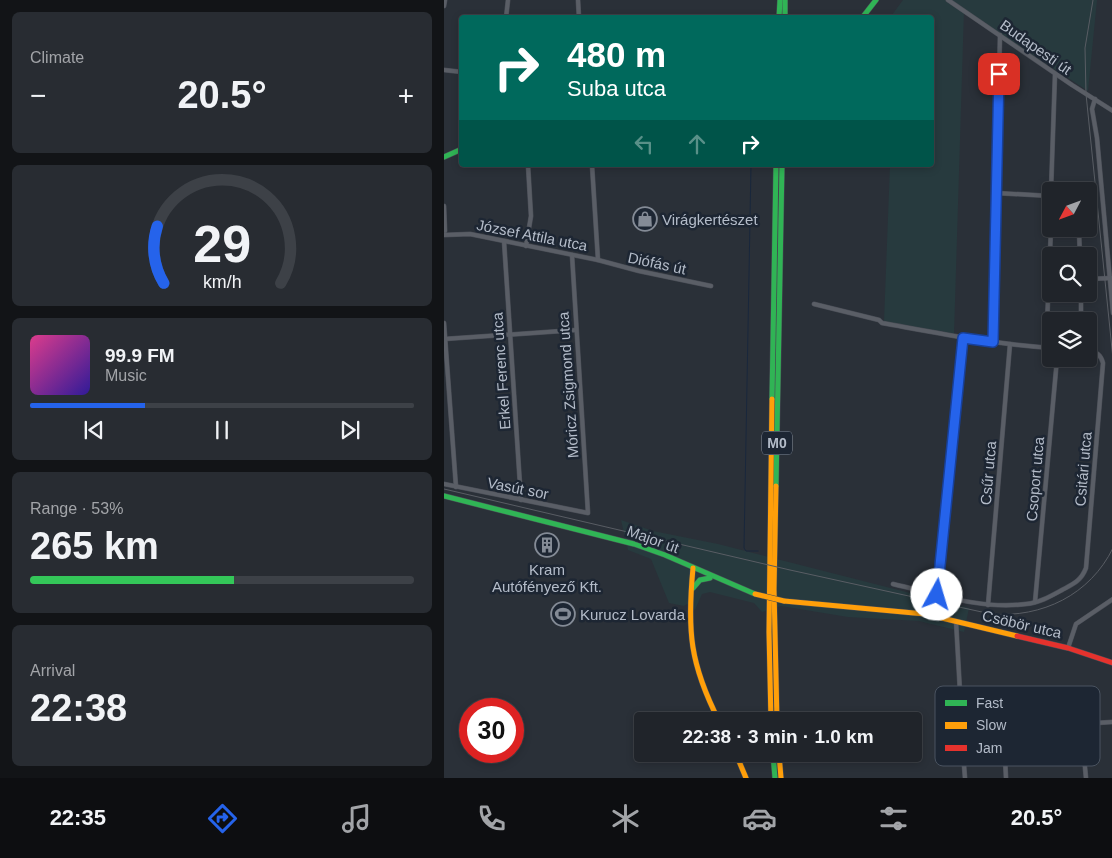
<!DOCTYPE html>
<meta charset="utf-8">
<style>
:root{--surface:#20242a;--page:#282c32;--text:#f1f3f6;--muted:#a2a4a8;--line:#3d4147;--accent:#2563eb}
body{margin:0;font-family:Arial,sans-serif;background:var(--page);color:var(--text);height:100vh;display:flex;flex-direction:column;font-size:19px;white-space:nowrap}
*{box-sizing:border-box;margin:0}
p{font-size:16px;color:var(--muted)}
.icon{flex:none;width:28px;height:28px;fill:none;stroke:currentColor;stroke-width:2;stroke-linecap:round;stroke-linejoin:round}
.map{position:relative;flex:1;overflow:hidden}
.sheet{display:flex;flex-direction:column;gap:12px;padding:12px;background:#121417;width:444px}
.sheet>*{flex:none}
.banner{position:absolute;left:15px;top:15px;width:475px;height:152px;border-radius:5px;box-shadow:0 2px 8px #0003,0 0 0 1px var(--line);background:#00695c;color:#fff;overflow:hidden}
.needle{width:32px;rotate:229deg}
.tools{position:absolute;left:598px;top:182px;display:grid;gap:10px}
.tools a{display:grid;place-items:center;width:55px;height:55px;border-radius:5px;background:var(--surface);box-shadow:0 2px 8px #0003,0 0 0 1px var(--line);font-size:25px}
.speed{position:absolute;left:15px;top:698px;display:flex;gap:10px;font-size:25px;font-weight:700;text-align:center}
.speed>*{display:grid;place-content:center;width:65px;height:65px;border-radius:50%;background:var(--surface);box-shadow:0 2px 8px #0003,0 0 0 1px var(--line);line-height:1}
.speed .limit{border:8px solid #d22;background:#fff;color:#111}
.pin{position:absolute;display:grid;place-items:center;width:42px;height:42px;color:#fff;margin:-21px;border-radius:10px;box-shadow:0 2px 8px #0006}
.me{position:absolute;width:55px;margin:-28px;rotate:6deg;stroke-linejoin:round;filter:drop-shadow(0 0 4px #0008)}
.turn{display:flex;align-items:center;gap:18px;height:105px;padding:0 25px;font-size:22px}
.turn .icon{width:65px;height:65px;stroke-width:2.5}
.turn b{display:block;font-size:35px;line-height:42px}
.lanes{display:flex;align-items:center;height:48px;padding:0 25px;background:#0003;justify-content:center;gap:25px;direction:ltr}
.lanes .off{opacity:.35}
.big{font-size:38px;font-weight:700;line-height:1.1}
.sheet .card{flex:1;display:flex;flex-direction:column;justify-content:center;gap:8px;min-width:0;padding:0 18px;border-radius:8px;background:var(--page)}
.sheet .dial{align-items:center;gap:0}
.dial svg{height:130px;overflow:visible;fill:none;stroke:var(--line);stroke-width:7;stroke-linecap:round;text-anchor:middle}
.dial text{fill:var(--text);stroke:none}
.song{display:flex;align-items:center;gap:15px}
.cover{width:60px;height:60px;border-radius:8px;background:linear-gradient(135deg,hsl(330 70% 55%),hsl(250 70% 35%))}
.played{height:5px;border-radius:2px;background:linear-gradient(90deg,var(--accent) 30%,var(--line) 30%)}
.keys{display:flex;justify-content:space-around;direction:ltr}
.heat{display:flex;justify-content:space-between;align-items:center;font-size:28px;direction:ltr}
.charge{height:8px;border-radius:4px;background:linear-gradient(90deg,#34c759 53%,var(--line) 0)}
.trip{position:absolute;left:190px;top:712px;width:288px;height:50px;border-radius:5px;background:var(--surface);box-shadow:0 2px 8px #0003,0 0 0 1px var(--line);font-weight:700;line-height:50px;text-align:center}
.tab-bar{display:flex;height:80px;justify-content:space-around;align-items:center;background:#0d0e11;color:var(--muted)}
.tab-bar .icon{width:35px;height:35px}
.tab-bar .selected{color:var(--accent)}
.tab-bar b{font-size:22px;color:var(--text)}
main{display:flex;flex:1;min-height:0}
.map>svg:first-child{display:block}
.green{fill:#273a3e}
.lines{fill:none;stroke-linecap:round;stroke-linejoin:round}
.stream{stroke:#19273c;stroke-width:1}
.street-casing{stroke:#484c55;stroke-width:5}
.fast-casing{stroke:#484c55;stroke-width:6}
.slow-casing{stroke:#484c55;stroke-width:6}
.jam-casing{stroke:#484c55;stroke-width:6}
.street{stroke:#5a5e66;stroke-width:4}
.fast{stroke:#30b455;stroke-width:5}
.slow{stroke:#ff9f0a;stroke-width:5}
.jam{stroke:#e5322d;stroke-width:5}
.tram{stroke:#595d64;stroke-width:1}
.slow-bridge-casing{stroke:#484c55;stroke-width:6;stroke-linecap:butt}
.slow-bridge{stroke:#ff9f0a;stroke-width:5}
.route-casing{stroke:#184099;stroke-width:12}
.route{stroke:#2563eb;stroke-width:9}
.labels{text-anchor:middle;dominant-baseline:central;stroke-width:5;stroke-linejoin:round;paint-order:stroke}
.shield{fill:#1d2633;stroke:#878f9c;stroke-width:1}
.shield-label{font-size:14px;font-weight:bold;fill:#b4bcc9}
.street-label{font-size:15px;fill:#b4bcc9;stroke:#1d2633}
.poi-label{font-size:15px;fill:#b4bcc9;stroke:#1d2633;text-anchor:start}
.key{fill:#1d2633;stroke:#4a5360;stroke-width:1}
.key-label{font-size:14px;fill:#b4bcc9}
</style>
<main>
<section class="sheet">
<div class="card"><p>Climate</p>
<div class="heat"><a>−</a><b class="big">20.5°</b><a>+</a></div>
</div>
<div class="card dial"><svg viewBox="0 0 100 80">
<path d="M14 69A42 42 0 1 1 86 69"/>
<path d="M14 69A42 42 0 0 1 10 34" stroke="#2563eb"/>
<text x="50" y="56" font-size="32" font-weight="700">29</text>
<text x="50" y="72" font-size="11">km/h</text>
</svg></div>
<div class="card">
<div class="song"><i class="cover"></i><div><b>99.9 FM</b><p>Music</p></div></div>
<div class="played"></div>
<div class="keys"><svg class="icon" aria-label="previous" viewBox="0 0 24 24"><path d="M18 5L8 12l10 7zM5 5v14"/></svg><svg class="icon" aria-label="pause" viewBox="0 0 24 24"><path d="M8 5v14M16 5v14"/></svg><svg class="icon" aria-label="next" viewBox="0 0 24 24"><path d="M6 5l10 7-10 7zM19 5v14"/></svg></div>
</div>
<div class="card"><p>Range · 53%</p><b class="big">265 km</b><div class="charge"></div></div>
<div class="card"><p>Arrival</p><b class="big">22:38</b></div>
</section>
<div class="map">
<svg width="669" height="778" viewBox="0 0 669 778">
<rect width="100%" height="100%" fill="#2a3038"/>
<g class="green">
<polygon points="459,0 653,0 644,91 520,10 510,334 440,322 446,165 488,165 488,18 448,17 448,15"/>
<polygon points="177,520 209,531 274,544 525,608 520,632 475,621 404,617 337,606 318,612 310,603 266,592 258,594 251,610 243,604 240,606 225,603 207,559 184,550"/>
</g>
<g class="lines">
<polyline class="stream" points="307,165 300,548 302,551 314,551"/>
<g class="street-casing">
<g id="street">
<polyline points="134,0 135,18"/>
<polyline points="504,0 628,85 669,111"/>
<polyline points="0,6 1,0"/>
<polyline points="62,18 64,0"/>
<polyline points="0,70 18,72"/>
<polyline points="651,99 648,109 653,138 669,313"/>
<polyline points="148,165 154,260"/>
<polyline points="607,191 611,74"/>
<polyline points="552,193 606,196"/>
<polyline points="0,206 1,231"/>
<polyline points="633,229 635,232 636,256"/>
<polyline points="0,235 26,234 154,260 195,271 267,286"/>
<polyline points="60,241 77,500"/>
<polyline points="82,246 87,216 84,165"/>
<polyline points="644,279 669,278"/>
<polyline points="644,284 651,280"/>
<path d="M370 304 435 320 438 323C494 333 549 344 606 348"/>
<polyline points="637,321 637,294"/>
<polyline points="0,323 12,487"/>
<polyline points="0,339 132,330"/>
<polyline points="549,342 556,35"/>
<polyline points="602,347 607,229"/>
<polyline points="0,484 144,513 128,255"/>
<path d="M449 584C492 594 538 610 582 604 595 603 607 596 618 590 629 584 637 581 642 568L659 363C657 355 652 351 644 351"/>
<polyline points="493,595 519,338"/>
<polyline points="591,602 613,359"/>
<polyline points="544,605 566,344"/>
<polyline points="512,621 516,692 521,733 518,740 521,778"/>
<polyline points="624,648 632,624 669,599"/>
<polyline points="637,725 642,778"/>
<polyline points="521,733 557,729 669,722"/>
<polyline points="561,759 562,778"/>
</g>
</g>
<g class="fast-casing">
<g id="fast">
<polyline points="341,0 341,18"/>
<polyline points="335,18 336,0"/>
<polyline points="418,18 432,0"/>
<polyline points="0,157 18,149"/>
<polyline points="328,399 332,165"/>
<polyline points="332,486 338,165"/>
<polyline points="0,496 190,544 221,555 311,594"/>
<polyline points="249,588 256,580 266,578"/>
<polyline points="329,754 331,778"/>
</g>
</g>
<g class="slow-casing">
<g id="slow">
<polyline points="332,486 330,589 333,721"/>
<path d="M249 568C243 631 246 664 275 721"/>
<polyline points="340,601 481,614 573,636"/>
<polyline points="327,721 325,632 328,399"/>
<polyline points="292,754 302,778"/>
<polyline points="335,754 337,778"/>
</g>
</g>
<g class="jam-casing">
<polyline id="jam" points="573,636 624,648 669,663"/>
</g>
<use href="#street" class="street"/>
<use href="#fast" class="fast"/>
<use href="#slow" class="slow"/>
<use href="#jam" class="jam"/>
<g class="tram">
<polyline points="649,0 641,48 642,94 669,359"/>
<path d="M0 489 346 570 547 614C598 618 646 595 669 548"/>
</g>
<g class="slow-bridge-casing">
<polyline id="slow-bridge" points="311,594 340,601"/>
</g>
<use href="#slow-bridge" class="slow-bridge"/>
</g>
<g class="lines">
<g class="route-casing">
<polyline id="route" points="493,595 519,338 549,342 555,74"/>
</g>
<use href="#route" class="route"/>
</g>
<defs>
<g id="shop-ring" transform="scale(1.25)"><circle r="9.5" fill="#1d2633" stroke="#848b96" stroke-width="1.5"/><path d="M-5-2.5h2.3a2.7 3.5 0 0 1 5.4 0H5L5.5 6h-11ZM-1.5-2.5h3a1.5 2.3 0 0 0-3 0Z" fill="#848b96"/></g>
<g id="building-ring" transform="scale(1.25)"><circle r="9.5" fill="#1d2633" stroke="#848b96" stroke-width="1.5"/><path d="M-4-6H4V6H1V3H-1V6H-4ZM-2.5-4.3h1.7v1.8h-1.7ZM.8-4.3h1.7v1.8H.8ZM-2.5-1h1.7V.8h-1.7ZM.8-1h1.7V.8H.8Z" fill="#848b96"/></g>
<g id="stadium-ring" transform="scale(1.25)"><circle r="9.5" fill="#1d2633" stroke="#848b96" stroke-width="1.5"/><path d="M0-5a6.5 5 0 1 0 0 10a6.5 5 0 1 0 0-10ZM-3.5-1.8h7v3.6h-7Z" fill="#848b96"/></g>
</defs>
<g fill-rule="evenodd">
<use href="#shop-ring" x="201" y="219"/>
<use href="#building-ring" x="103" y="545"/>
<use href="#stadium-ring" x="119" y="614"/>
</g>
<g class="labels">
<rect class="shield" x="318" y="431.5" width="30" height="23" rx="4"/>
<g class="shield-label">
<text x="333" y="443">M0</text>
</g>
<g class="street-label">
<text transform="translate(592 47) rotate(35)">Budapesti út</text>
<text transform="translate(88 235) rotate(11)">József Attila utca</text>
<text transform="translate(213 263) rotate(12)">Diófás út</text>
<text transform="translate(57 371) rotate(-94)">Erkel Ferenc utca</text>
<text transform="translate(124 385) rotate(-94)">Móricz Zsigmond utca</text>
<text transform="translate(639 469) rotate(-85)">Csitári utca</text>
<text transform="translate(544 473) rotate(-85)">Csűr utca</text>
<text transform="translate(591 479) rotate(-85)">Csoport utca</text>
<text transform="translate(74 488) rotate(11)">Vasút sor</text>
<text transform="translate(209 539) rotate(20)">Major út</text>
<text transform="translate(578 624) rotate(13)">Csöbör utca</text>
</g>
<g class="poi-label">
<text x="218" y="219">Virágkertészet</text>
<text x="103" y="569" text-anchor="middle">Kram<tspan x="103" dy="17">Autófényező Kft.</tspan></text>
<text x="136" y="614">Kurucz Lovarda</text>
</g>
</g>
<rect x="491" y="686" width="165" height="80" rx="8" class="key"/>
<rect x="501" y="700" width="22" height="6" fill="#30b455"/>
<rect x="501" y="722" width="22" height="7" fill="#ff9f0a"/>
<rect x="501" y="745" width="22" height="6" fill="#e5322d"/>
<g class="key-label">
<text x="532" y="708">Fast</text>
<text x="532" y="730">Slow</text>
<text x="532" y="753">Jam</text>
</g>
</svg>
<div class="tools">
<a><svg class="needle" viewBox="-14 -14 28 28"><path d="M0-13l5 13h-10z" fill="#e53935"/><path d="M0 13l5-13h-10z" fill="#a2a4a8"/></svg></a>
<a><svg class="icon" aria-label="search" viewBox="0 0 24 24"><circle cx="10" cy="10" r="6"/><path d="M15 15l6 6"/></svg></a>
<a><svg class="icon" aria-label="layers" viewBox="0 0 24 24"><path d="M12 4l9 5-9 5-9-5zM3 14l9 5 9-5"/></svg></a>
</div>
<div class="speed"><div class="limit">30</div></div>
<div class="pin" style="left:555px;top:74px;background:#d93025"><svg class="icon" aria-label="arrive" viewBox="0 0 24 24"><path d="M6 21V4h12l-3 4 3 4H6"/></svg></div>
<svg class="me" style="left:493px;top:595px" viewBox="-20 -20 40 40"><circle r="19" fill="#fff"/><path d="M0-13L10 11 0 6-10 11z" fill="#2563eb"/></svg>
<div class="trip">22:38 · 3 min · 1.0 km</div>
<div class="banner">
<div class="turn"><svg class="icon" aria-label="right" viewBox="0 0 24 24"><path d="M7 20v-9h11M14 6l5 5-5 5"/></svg><div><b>480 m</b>Suba utca</div></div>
<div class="lanes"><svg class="icon off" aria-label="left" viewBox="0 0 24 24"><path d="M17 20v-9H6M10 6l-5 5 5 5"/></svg><svg class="icon off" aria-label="ahead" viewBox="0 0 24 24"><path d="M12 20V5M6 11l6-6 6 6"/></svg><svg class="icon" aria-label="right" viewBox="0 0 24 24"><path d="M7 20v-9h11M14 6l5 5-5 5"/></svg></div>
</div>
</div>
</main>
<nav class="tab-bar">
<b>22:35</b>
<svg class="icon selected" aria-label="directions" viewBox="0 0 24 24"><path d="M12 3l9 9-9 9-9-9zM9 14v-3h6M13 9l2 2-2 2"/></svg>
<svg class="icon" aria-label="music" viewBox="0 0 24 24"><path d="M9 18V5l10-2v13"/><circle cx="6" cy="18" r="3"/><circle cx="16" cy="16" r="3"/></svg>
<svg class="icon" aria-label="phone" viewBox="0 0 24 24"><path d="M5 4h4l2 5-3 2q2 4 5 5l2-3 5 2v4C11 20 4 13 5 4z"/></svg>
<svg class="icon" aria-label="climate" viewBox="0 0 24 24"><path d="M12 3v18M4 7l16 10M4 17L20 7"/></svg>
<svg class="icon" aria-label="car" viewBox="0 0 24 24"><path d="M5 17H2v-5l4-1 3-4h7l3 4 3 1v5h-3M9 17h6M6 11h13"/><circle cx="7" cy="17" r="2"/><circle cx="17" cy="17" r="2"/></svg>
<svg class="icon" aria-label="filters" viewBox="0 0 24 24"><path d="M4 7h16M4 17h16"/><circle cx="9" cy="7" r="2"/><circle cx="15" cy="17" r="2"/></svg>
<b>20.5°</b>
</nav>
